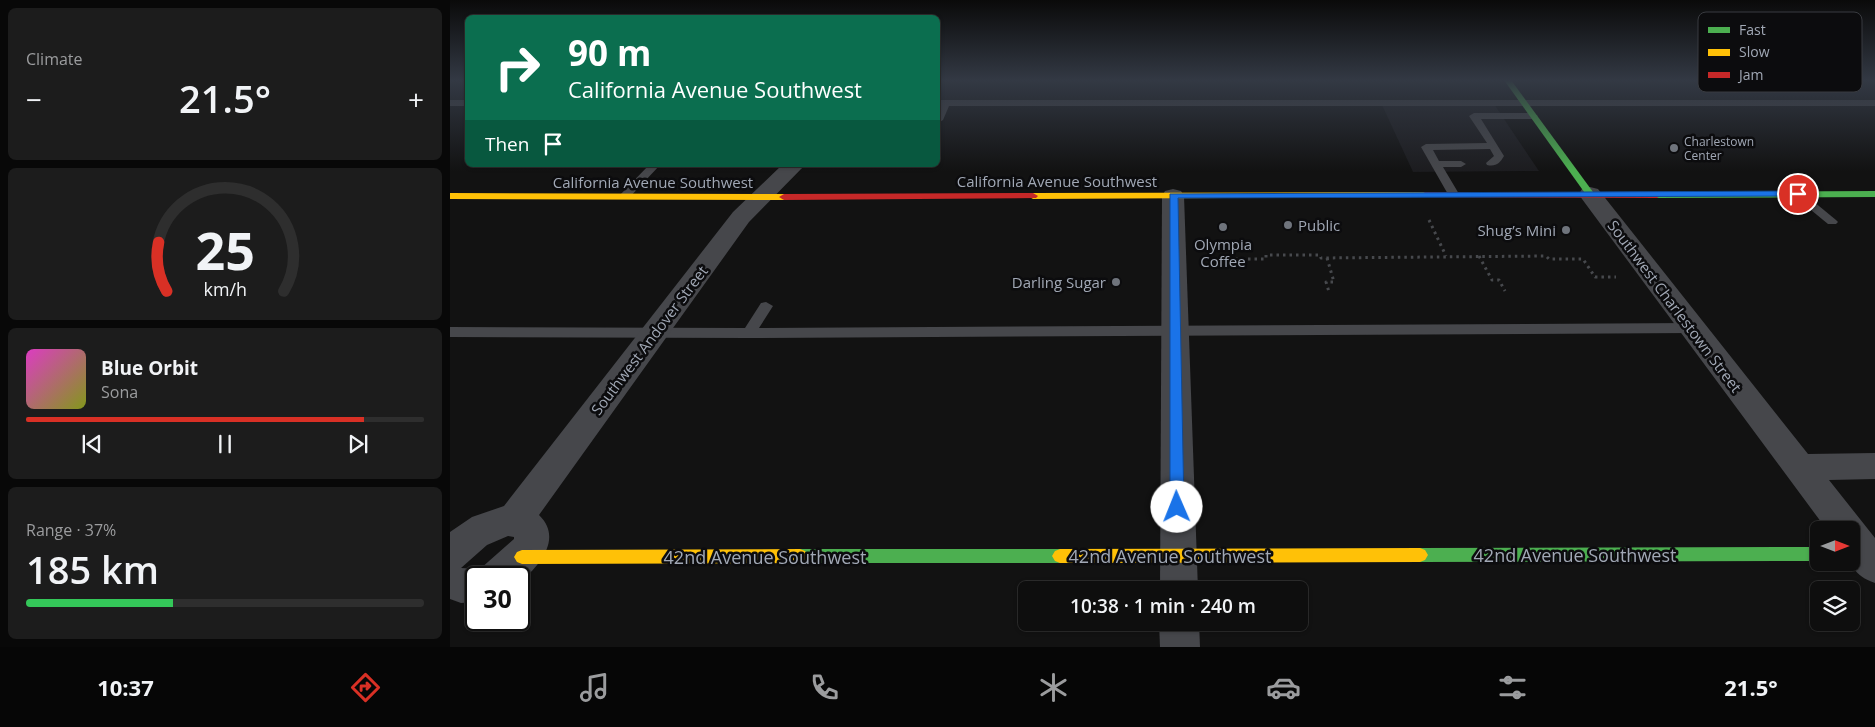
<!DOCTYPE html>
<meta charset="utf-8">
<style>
:root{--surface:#0e0e0e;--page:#1c1c1c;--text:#f1f3f6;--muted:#9b9c9e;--line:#2e2e2e;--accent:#d93025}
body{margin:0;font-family:"Open Sans",sans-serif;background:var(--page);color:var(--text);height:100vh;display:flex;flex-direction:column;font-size:19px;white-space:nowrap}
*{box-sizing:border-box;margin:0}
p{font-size:16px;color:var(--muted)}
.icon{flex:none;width:28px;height:28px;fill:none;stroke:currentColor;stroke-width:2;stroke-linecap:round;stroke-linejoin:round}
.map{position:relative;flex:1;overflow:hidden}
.panel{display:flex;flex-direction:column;gap:8px;padding:8px;background:#080808;width:450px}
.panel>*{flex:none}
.guide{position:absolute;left:15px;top:15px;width:475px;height:152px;border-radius:8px;box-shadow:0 1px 4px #0004,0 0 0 1px var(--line);background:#0b6e4f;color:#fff;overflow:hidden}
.needle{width:32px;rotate:90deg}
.controls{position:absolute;left:1360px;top:521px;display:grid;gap:10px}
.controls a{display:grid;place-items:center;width:50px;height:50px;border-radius:8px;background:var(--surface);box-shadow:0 1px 4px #0004,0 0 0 1px var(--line);font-size:25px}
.speed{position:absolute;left:15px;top:566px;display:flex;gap:10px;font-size:25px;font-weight:700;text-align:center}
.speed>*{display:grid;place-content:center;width:65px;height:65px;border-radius:50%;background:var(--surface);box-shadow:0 1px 4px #0004,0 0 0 1px var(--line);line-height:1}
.speed .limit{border:2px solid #111;border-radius:8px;background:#fff;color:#111}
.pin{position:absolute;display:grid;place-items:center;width:42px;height:42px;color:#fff;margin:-21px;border:2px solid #fff;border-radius:50%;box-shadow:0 1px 5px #0007}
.me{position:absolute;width:55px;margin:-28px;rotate:359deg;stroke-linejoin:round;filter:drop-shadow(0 0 4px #0008)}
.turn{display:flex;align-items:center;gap:18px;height:105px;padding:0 20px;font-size:22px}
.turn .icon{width:65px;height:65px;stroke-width:2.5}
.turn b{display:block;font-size:35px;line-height:42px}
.then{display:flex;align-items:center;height:48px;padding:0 20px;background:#0003;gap:10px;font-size:19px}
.big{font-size:38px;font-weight:600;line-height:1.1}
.panel .tile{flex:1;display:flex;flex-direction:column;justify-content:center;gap:8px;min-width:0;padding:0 18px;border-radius:8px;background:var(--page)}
.panel .dial{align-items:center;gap:0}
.dial svg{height:130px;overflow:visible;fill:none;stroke:var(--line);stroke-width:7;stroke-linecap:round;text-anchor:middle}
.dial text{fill:var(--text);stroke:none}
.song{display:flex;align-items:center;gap:15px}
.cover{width:60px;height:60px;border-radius:8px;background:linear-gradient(135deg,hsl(310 70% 55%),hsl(70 70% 35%))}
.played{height:5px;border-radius:2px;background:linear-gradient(90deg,var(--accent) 85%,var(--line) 85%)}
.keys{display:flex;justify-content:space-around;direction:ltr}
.heat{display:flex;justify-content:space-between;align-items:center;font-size:28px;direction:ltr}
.charge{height:8px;border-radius:4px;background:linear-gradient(90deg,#34c759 37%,var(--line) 0)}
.trip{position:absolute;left:568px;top:581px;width:290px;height:50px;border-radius:8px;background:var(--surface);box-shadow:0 1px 4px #0004,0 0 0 1px var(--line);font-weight:600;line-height:50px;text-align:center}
.tabs{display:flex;height:80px;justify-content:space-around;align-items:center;background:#060606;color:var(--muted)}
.tabs .icon{width:35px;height:35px}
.tabs .on{color:var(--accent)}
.tabs b{font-size:22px;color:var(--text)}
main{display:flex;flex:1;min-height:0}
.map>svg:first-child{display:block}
.built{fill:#1c1c1f}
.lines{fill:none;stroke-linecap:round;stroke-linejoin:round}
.path{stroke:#47494d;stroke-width:3;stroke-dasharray:2.5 4;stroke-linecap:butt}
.lane{fill:#46474b;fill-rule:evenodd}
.street{fill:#46474b;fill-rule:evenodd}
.fast{fill:#4caf50;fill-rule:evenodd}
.slow{fill:#ffc107;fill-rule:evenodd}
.jam{fill:#c62828;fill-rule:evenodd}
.route{fill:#1a73e8;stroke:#114b97}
.poi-dot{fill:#6f747c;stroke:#0c0c0e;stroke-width:2}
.labels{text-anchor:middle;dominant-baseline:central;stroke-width:5;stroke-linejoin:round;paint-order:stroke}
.far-poi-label{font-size:12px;fill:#a1a8b5;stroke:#0c0c0e;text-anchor:start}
.street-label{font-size:15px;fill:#a1a8b5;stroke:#0c0c0e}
.poi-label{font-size:15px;fill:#a1a8b5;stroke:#0c0c0e;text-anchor:end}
.near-street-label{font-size:18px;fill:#a1a8b5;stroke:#0c0c0e}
.key{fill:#0c0c0e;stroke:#393b40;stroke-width:1}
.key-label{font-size:14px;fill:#a1a8b5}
</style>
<main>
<section class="panel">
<div class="tile"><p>Climate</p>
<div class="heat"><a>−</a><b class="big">21.5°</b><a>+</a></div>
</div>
<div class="tile dial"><svg viewBox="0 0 100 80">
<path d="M14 69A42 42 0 1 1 86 69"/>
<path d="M14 69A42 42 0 0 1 9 39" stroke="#d93025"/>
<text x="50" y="56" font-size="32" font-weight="700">25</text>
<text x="50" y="72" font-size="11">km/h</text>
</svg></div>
<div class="tile">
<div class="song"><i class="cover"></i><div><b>Blue Orbit</b><p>Sona</p></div></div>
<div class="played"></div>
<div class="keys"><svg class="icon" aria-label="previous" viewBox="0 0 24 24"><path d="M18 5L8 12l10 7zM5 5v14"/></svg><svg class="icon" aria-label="pause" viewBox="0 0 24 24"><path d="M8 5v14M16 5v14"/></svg><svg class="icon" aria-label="next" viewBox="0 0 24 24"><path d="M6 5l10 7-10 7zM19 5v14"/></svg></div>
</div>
<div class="tile"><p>Range · 37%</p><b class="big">185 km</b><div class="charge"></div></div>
</section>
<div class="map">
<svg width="1425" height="647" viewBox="0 0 1425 647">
<rect width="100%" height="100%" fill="#121212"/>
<polygon class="built" points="1044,104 1089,171 963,172 932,105"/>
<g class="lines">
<g class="path">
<polyline points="979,220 996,256"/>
<polyline points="1029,256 1042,280 1049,280 1055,291"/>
<polyline points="877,258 884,282 876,282 879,292"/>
<polyline points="759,259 816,259 816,255 870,255 871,258 1096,256 1099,259 1133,259 1145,277 1166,277"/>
</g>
<g class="lane">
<rect x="0" y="100" width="18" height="6"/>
<polygon points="488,100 1425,100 1425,106 499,106 493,120 488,123 488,111 490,106 488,106"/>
<path d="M1024 113H1083L1088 116 1083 119H1031L1054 156C1050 163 1046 167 1037 165L1036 163 1044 156 1040 149 983 150 989 161H1011L1016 164 1011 167H993L1009 194 1003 197 999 196 971 147 976 144 1037 143 1019 116Z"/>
<polygon points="199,165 210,165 178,199 170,199 168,197 170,195"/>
<polygon points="1348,191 1352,192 1386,220 1388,222 1386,224 1378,224 1344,196 1342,194 1344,192"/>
<polygon points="316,302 323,306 309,328 1242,323 1247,325 1249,328 1247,331 1242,333 299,338 0,337 0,327 295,328 311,303"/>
</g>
<g class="street">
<path d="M332 165H355L299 222 89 515C113 538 90 566 69 583V578H26V602L11 603 0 599V532L22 517 54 506 283 212ZM58 536 64 537V539L30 569 11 568 37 545Z"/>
<path d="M1140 187 1148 189 1358 454 1425 453V479L1379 480 1425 538V583C1395 572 1401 557 1401 530H1377L1132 199 1129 194 1132 189Z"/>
<polygon points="723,189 731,191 734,196 748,590 710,590 712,196 715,191"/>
<polygon points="709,622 749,622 750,647 710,647"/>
</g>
<g class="fast">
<polygon points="1054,80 1061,80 1143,192 1143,196 1137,196"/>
<polygon points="1425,191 1425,197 1207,198 1202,195 1207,192"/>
<polygon points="1369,547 1369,561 970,562 965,560 962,555 965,550 970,548"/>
<polygon points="350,549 610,549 615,551 618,556 615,561 610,563 350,563 345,561 342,556 345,551"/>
</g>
<g class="slow">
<polygon points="975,192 980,195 978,197 583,199 578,196 583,193"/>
<polygon points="0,193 334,194 339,197 334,200 0,199"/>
<polygon points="970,548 975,550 978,555 975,560 970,562 610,563 605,561 602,556 605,551 610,549"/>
<polygon points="350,549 355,551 358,556 355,561 350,563 72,564 67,562 64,557 67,552 72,550"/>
</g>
<g class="jam">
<polygon points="975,192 1207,192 1212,195 1207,198 972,197 970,195"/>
<polygon points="583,193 588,196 586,198 334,200 329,197 334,194"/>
</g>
</g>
<linearGradient id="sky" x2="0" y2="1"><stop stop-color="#0a0a0a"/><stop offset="0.47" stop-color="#333944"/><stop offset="1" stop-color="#333944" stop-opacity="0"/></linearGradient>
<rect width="1425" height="171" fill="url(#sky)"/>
<polygon class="route" points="1348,191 1352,192 1352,196 728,198 734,507 732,511 727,513 722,511 720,507 720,194"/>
<g class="poi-dot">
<circle cx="1224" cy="148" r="5"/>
<circle cx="838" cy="225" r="5"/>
<circle cx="773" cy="227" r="5"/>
<circle cx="1116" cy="230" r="5"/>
<circle cx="666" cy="282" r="5"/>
</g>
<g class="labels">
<g class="far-poi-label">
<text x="1234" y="141">Charlestown<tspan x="1234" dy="14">Center</tspan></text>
</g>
<g class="street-label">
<text x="607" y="181">California Avenue Southwest</text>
<text x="203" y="182">California Avenue Southwest</text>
<text transform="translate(1225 306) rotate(53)">Southwest Charlestown Street</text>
<text transform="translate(199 340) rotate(-53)">Southwest Andover Street</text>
</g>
<g class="poi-label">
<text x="848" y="225" text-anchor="start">Public</text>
<text x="1106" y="230">Shug’s Mini</text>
<text x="773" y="244" text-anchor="middle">Olympia<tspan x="773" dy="17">Coffee</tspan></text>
<text x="656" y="282">Darling Sugar</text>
</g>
<g class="near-street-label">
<text x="1125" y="555">42nd Avenue Southwest</text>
<text x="720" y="556">42nd Avenue Southwest</text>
<text x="315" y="557">42nd Avenue Southwest</text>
</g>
</g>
<rect x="1248" y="12" width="164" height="80" rx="8" class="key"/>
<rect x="1258" y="27" width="22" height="6" fill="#4caf50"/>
<rect x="1258" y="49" width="22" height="7" fill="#ffc107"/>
<rect x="1258" y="72" width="22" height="6" fill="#c62828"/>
<g class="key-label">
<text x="1289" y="35">Fast</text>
<text x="1289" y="57">Slow</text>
<text x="1289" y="80">Jam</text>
</g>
</svg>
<div class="controls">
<a><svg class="needle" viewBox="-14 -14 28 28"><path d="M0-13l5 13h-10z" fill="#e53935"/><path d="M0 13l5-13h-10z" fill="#9b9c9e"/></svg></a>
<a><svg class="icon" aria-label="layers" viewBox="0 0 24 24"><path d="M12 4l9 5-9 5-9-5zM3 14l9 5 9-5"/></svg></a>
</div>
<div class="speed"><div class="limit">30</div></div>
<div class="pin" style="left:1348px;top:194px;background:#d93025"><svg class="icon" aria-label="arrive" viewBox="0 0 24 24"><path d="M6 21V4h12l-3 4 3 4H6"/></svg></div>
<svg class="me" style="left:727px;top:507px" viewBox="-20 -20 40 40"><circle r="19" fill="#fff"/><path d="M0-13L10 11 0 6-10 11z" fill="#1a73e8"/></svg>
<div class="trip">10:38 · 1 min · 240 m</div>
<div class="guide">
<div class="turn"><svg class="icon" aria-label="right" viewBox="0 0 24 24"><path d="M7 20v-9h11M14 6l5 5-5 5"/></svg><div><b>90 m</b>California Avenue Southwest</div></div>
<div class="then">Then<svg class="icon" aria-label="arrive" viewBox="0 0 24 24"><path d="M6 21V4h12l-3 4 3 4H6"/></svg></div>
</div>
</div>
</main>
<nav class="tabs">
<b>10:37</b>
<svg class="icon on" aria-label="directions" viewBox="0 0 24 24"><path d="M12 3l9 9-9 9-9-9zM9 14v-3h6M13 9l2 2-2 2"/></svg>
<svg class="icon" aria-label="music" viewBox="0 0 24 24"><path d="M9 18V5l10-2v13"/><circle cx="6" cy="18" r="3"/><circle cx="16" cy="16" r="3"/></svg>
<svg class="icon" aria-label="phone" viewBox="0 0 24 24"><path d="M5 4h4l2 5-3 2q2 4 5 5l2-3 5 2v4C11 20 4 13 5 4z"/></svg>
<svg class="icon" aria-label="climate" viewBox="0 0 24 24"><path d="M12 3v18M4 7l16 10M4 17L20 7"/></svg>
<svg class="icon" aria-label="car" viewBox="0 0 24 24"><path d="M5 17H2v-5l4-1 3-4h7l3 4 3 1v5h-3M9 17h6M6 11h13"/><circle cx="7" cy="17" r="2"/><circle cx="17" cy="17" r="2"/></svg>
<svg class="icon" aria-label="filters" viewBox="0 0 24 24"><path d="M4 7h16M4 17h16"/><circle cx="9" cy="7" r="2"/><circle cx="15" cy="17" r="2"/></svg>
<b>21.5°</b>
</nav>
